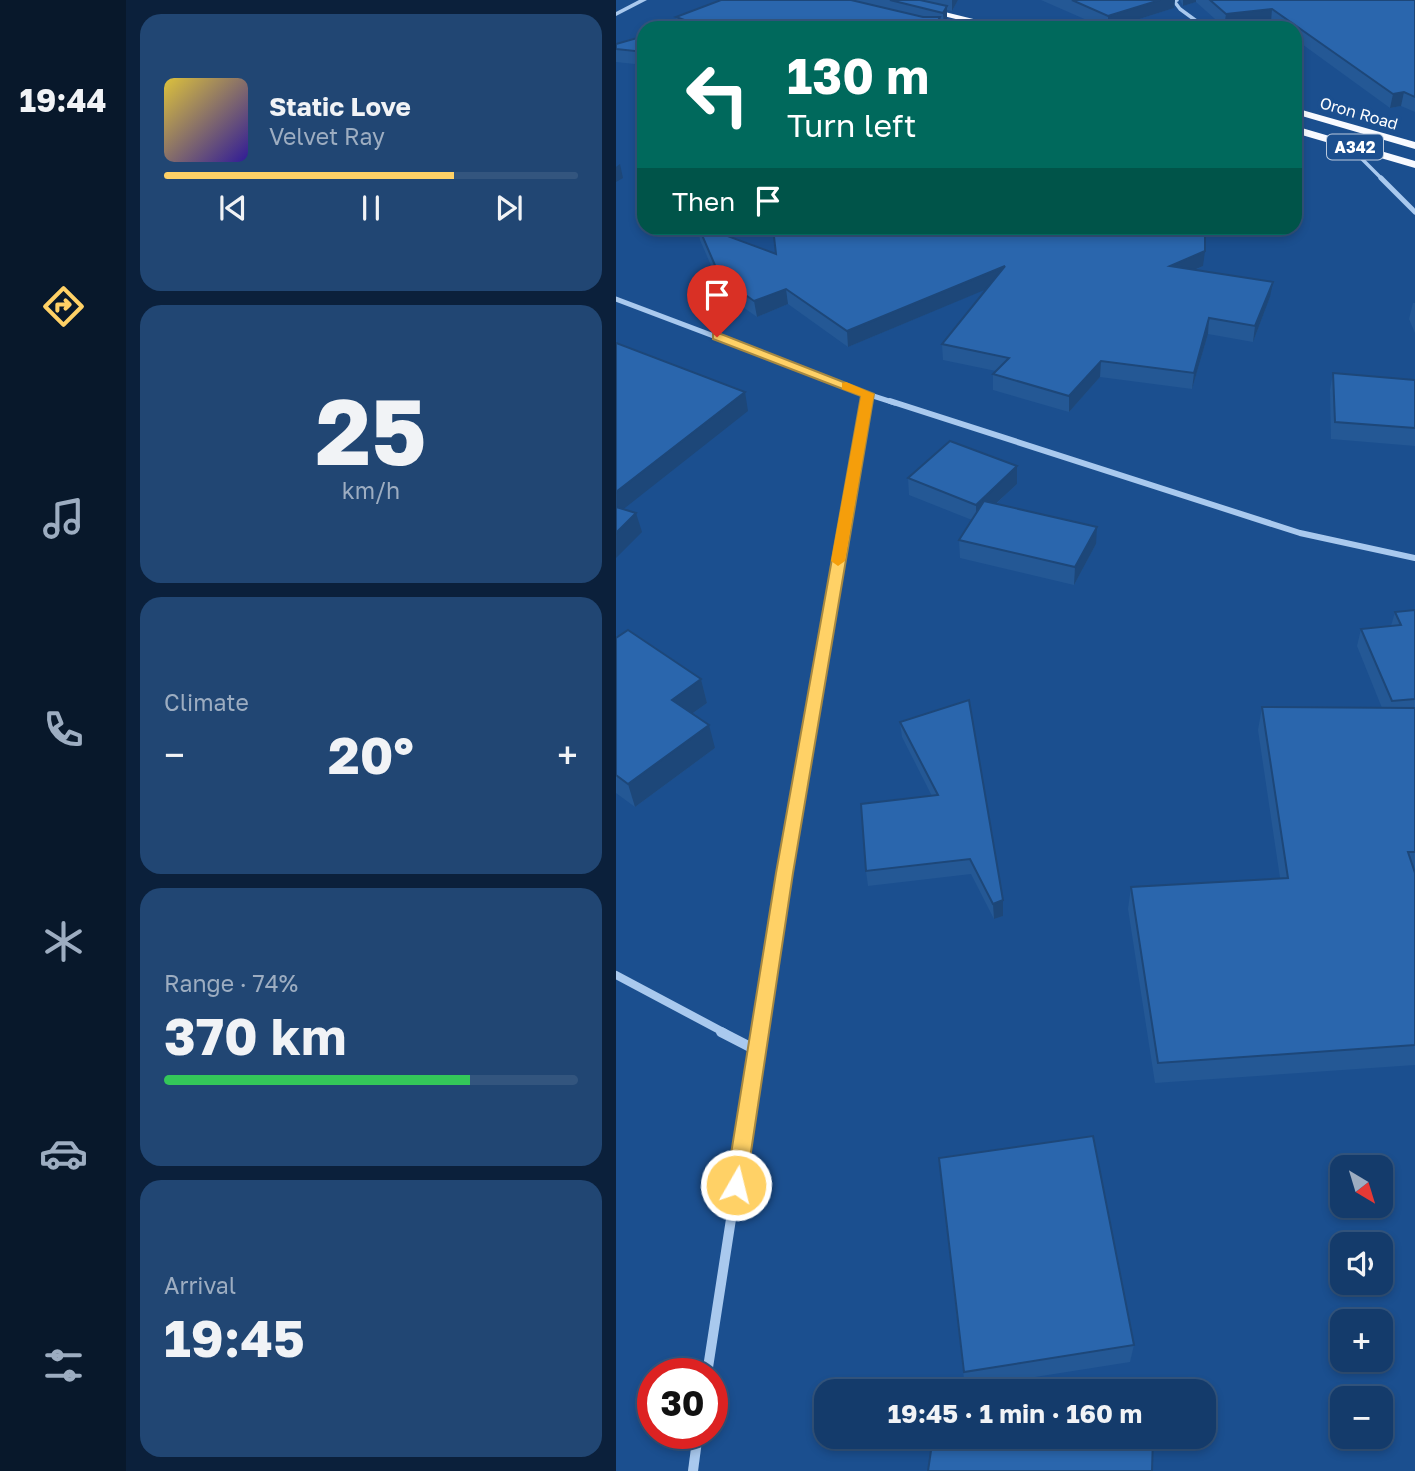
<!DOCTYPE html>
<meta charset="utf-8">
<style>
:root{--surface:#143b6b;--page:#214673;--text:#f1f3f6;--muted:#9dadc1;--line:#33557e;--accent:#ffd166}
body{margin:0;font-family:"Golos Text",sans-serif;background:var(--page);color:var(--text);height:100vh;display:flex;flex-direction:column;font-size:26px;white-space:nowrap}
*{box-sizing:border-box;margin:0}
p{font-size:23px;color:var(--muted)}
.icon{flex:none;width:38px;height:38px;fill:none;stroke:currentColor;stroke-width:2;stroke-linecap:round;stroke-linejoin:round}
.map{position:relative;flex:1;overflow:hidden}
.drawer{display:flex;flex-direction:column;gap:14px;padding:14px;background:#0b203b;width:490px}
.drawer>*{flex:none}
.hud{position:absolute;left:21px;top:21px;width:665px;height:214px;border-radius:21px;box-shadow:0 4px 10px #0003,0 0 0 2px var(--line);background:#00695c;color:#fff;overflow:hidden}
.needle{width:46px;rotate:142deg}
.controls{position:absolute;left:714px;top:1155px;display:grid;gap:14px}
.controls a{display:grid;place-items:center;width:63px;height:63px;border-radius:14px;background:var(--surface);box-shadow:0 4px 10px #0003,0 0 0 2px var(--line);font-size:35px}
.speed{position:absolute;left:21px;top:1358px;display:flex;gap:14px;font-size:35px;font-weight:700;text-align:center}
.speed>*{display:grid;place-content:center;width:91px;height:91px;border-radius:50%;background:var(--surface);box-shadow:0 4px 10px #0003,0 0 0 2px var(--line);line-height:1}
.speed .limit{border:10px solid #d22;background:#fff;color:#111}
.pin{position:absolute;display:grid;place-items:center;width:60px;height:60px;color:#fff;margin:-72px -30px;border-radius:50% 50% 50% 0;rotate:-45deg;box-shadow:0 0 7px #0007}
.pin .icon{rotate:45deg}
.me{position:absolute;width:77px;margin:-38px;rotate:8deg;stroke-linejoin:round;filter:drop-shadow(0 0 5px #0008)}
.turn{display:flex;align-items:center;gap:24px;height:147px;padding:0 35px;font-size:32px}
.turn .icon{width:91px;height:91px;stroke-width:2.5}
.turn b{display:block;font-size:49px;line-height:60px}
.then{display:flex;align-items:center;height:66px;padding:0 35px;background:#0003;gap:14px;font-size:26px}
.big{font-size:52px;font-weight:700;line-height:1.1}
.drawer .card{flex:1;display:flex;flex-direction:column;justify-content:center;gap:10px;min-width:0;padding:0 24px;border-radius:21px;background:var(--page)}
.drawer .dial{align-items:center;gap:0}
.dial b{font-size:91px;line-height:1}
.song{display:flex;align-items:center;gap:21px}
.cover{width:84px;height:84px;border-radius:10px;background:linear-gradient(135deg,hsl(50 70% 55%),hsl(250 70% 35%))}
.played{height:7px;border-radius:4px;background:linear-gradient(90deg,var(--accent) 70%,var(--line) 70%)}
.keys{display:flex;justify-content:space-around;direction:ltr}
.heat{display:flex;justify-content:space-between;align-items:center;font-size:38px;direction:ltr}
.charge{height:10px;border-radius:5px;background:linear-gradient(90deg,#34c759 74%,var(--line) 0)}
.trip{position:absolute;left:198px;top:1379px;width:402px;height:70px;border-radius:21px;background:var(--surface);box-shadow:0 4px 10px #0003,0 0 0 2px var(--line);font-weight:700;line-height:70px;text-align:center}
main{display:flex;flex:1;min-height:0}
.tab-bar{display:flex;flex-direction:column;width:126px;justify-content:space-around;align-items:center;background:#08182b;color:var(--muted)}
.tab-bar .icon{width:49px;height:49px}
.tab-bar .selected{color:var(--accent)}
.tab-bar b{font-size:32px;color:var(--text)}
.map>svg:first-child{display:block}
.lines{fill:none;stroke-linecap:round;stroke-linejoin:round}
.minor-far4{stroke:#a9c9ee;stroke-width:3.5}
.minor-far3{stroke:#a9c9ee;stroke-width:5}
.minor-far2{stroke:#a9c9ee;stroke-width:6}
.minor-far1{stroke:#a9c9ee;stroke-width:8}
.minor{stroke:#a9c9ee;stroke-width:10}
.tertiary{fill:#a9c9ee;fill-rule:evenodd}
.trunk{fill:#f8faff;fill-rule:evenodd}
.wall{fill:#245895}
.shaded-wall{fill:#1d4779}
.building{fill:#2a66ad;stroke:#1d4779;stroke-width:2}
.route{fill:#ffd166;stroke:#a68842;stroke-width:2}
.slow{fill:#f59e0b}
.labels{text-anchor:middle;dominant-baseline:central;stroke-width:7;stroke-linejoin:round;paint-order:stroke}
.far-street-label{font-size:16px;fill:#fff;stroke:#1b4f8f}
.shield{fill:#1b4f8f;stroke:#bbcadd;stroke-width:2}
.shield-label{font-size:16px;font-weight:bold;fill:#fff}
</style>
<main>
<nav class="tab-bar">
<b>19:44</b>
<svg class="icon selected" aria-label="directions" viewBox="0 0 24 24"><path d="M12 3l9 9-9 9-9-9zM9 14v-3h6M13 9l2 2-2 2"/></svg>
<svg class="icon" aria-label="music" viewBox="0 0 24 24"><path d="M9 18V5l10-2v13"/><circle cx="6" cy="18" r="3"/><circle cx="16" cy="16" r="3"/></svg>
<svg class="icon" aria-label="phone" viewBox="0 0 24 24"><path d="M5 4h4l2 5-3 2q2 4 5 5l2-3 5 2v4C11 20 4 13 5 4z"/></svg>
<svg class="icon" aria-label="climate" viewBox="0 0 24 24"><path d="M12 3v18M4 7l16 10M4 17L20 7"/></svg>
<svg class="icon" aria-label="car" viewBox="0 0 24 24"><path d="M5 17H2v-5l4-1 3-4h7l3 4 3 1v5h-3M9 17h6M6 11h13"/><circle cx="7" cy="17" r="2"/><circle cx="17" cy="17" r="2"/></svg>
<svg class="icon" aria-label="filters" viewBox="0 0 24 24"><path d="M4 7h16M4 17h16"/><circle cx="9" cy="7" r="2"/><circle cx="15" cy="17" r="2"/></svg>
</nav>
<section class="drawer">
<div class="card">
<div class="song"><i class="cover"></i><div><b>Static Love</b><p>Velvet Ray</p></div></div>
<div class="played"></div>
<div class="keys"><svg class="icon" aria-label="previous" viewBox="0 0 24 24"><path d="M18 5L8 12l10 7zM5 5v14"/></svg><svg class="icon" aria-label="pause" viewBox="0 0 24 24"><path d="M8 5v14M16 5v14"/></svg><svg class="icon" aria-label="next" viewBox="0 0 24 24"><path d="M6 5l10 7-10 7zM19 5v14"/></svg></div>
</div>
<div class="card dial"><b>25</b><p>km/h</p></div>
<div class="card"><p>Climate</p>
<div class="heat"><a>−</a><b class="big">20°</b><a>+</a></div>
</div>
<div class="card"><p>Range · 74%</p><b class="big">370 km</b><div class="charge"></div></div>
<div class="card"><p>Arrival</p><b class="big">19:45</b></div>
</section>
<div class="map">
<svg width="799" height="1471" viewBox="0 0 799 1471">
<rect width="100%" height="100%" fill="#1b4f8f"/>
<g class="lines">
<g class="minor-far4">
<polyline points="561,0 558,1 564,9 590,28"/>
<polyline points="732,145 766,179"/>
</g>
<g class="minor-far3">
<polyline points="765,178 799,212"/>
<polyline points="0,299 251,394 249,403"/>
<polyline points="251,394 279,403"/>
</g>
<g class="minor-far2">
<polyline points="274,401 684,533 799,558"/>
<polyline points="201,683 250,401"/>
</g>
<g class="minor-far1">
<polyline points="0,975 109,1033"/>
<polyline points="143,1033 201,681"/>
</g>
<g class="minor">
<polyline points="105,1032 140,1050"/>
<polyline points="91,1374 144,1032"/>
<polyline points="77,1471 82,1433"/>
</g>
<polygon class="tertiary" points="23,0 31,0 0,16 0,12"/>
<g class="trunk">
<polygon points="263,0 280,0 394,28 376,28"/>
<polygon points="679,108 799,142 799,149 679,114"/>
<polygon points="679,126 799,161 799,168 679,133"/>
</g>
</g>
<g class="wall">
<polygon points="105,0 342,0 336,11 331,10 331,20 328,26 325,25 325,28 58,28 61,27 60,17"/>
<polygon points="425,0 559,0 558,8 495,28 489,28"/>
<polygon points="564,0 799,0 799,112 785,106 774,108 679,39 679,28 663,28 655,22 608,27 580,2 567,6"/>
<polygon points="28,36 28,65 0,62 0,44"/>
<polygon points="82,228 90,228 160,254 587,266 579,270 654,297 637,342 592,334 576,389 484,377 453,412 377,390 377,374 380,371 327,360 326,344 370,289 232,347 172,304 141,317 107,293 84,240"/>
<polygon points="797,303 799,303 799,333 793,319"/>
<polygon points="717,373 799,380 799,446 715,439 714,390"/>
<polygon points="401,466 401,484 380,504 480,544 458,585 344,558 343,540 356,520 293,495 292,478"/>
<polygon points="799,610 799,1065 539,1083 512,909 515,887 664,878 642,730 646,707 766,708 741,646 745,629 775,626 779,612"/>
<polygon points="0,638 85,679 91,703 76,714 99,748 19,807 0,793"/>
<polygon points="284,722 387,900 387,916 378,919 355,874 252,886 250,871 316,796 286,737"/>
<polygon points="325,1177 518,1345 514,1362 349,1388"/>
</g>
<g class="shaded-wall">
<polygon points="336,0 342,0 336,11"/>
<polygon points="544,0 559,0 558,8 495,28 492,28 492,16"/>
<polygon points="567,0 580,0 580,2 567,6"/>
<polygon points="331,6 331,20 328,26 327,13"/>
<polygon points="656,9 655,22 608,27 610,14"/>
<polygon points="324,17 325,28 318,28"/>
<polygon points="788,92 785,106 774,108 777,94"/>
<polygon points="4,164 7,178 0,182 0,167"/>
<polygon points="589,251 587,266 553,281 554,266"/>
<polygon points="389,266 390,281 232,347 231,331"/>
<polygon points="657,282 654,297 637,342 639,326"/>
<polygon points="170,289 172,304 141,317 138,301"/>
<polygon points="593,318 592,334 576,389 578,373"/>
<polygon points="485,361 484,377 453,412 453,396"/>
<polygon points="129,392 132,411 0,515 0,492"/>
<polygon points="401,466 401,484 360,522 360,505"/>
<polygon points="20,513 26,532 0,558 0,533"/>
<polygon points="481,527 480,544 458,585 459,567"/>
<polygon points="85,679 91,703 63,723 56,700"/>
<polygon points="93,725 99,748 19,807 12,784"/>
<polygon points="387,900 387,916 378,919 377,904"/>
</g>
<g class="building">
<polygon points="105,0 235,0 307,17 324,17 318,28 58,28 77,23 60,17"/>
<polygon points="274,0 304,0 331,6 327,13"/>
<polygon points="456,0 544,0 492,16"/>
<polygon points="594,0 799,0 799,97 788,92 777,94 656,9 610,14"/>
<polygon points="28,36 28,52 0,49 0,44"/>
<polygon points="83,228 90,228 160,254 157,228 589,228 589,251 554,266 657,282 639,326 593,318 578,373 485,361 453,396 377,374 393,358 326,344 389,266 231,331 170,289 138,301 104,277"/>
<polygon points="0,343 129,392 0,492"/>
<polygon points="717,373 799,380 799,428 719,422"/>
<polygon points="334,441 401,466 360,505 292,478"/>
<polygon points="368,501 481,527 459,567 343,540"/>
<polygon points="0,507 20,513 0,533"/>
<polygon points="799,610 799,699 776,701 745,629 785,625 779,612"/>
<polygon points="12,630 85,679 56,700 93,725 12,784 0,775 0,638"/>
<polygon points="353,700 387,900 377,904 354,859 250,871 245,804 322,795 284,722"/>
<polygon points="646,707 799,708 799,852 792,852 799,873 799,1045 542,1063 515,887 672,878"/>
<polygon points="477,1136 518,1345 348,1372 323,1158"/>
<polygon points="317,1437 537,1437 536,1471 312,1471"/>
</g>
<polygon class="route" points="97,334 105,334 258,394 177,873 130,1185 127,1192 120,1195 113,1192 110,1185 160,873 245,396 97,339"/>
<polygon class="slow" points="230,382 258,394 229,561 222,566 215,561 245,396 226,389 226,383"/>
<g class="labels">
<g class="far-street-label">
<text transform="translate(743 113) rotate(16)">Oron Road</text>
</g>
<rect class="shield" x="711" y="134.5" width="56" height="25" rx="5"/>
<g class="shield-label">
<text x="739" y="147">A342</text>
</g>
</g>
</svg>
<div class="controls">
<a><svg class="needle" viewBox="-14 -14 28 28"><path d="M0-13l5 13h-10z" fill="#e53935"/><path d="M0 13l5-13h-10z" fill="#9dadc1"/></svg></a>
<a><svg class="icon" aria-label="sound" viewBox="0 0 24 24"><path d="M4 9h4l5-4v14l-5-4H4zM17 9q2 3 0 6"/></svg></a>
<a>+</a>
<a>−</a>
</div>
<div class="speed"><div class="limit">30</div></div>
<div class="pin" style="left:101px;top:337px;background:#d93025"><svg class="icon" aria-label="arrive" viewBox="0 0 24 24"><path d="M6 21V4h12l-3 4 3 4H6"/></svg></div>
<svg class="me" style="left:120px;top:1185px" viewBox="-20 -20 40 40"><circle r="17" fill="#ffd166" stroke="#fff" stroke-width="3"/><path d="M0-11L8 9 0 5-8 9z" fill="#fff"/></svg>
<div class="trip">19:45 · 1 min · 160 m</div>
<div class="hud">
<div class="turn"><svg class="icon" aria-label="left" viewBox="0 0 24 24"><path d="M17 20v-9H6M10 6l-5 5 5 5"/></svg><div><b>130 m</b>Turn left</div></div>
<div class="then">Then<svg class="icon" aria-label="arrive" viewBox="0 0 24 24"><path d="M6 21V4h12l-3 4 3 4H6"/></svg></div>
</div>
</div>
</main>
